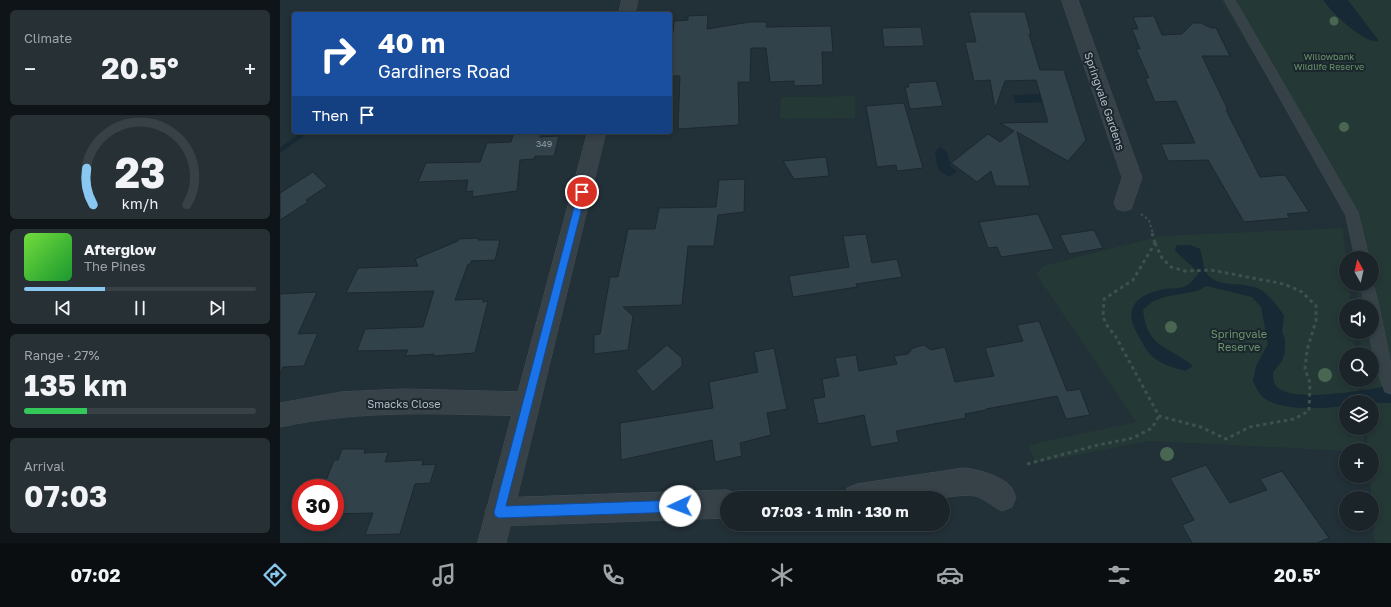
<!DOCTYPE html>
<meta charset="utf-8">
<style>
:root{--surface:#1a2429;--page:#273035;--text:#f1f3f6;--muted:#9fa4a8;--line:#384146;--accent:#89c8f0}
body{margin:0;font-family:"Golos Text",sans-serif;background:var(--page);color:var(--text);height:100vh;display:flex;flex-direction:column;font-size:15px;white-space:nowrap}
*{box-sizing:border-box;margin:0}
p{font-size:13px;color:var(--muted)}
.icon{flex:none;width:22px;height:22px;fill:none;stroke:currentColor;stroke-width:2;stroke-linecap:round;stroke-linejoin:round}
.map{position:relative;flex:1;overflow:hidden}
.details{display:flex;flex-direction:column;gap:10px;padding:10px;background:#0e1417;width:280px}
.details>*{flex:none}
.guide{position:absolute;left:12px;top:12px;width:380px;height:122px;border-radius:4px;box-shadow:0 2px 6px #0003,0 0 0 1px var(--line);background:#1a4fa0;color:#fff;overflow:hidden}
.needle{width:26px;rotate:352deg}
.tools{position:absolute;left:1059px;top:251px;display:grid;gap:8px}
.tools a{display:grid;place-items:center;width:40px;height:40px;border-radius:50%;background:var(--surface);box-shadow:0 2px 6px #0003,0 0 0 1px var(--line);font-size:20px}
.speed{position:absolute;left:12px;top:479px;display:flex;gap:8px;font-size:20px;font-weight:700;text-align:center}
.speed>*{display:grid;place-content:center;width:52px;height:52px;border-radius:50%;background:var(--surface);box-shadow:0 2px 6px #0003,0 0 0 1px var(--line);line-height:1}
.speed .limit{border:6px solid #d22;background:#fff;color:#111}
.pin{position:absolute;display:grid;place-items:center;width:34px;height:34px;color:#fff;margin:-17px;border:2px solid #fff;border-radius:50%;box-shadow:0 1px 4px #0007}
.me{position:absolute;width:44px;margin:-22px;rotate:268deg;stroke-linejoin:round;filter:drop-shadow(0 0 3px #0008)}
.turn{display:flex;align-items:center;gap:14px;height:84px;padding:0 20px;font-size:18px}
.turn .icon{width:52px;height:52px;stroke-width:2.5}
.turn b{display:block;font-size:28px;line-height:34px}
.then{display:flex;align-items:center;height:38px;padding:0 20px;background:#0003;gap:8px;font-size:15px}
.big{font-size:30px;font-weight:700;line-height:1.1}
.details .card{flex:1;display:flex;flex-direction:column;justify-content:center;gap:6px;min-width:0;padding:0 14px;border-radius:6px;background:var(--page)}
.details .dial{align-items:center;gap:0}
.dial svg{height:104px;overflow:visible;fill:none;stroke:var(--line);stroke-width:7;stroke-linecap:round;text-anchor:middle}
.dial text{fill:var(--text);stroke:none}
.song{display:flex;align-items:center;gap:12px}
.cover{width:48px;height:48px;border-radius:6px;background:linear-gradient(135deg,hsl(100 70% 55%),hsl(130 70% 35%))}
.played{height:4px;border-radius:2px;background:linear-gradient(90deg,var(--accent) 35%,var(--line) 35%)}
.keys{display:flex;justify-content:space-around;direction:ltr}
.heat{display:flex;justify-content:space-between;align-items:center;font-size:22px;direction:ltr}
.charge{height:6px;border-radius:3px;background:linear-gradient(90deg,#34c759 27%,var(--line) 0)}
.trip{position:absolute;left:440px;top:491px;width:230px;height:40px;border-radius:20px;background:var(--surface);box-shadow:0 2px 6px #0003,0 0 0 1px var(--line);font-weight:700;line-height:40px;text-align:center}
.dock{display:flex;height:64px;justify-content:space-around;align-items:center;background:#0a0e10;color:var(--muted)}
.dock .icon{width:28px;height:28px}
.dock .selected{color:var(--accent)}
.dock b{font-size:18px;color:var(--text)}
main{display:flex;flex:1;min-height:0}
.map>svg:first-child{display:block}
.green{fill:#243836}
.water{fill:#172934}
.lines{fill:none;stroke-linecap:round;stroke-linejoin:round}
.stream{fill:#172934;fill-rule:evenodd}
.building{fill:#32424b;stroke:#1d282f}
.service-casing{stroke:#424d54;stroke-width:1}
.minor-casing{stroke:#424d54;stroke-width:1}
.tertiary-casing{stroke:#424d54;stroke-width:1}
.path-far1{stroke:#3d514e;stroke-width:2;stroke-dasharray:2.5 2.5;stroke-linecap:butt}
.path{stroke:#3d514e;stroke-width:3;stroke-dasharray:3.5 3.5;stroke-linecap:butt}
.service{fill:#364148;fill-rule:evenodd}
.minor{fill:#364148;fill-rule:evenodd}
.tertiary{fill:#364148;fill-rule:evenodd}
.tree{fill:#496653}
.route{fill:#1a73e8;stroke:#114b97}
.labels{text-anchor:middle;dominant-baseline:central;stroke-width:4;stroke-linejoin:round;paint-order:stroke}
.far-park-label{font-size:9px;fill:#69936a;stroke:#1b262d}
.number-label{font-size:9px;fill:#909ca4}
.street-label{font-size:11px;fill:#b1bcc4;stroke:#1b262d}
.park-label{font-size:11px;fill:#69936a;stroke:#1b262d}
</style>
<main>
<section class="details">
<div class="card"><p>Climate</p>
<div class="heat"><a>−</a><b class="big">20.5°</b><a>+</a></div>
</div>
<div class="card dial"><svg viewBox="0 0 100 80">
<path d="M14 69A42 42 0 1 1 86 69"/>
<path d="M14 69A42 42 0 0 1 9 41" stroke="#89c8f0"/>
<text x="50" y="56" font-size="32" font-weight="700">23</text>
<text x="50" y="72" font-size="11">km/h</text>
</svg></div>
<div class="card">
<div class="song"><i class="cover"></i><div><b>Afterglow</b><p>The Pines</p></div></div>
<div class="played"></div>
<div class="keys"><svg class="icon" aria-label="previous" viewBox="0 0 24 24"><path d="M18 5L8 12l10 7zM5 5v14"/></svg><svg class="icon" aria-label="pause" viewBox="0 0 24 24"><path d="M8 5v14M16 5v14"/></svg><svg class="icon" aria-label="next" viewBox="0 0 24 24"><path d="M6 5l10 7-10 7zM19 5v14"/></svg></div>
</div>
<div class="card"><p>Range · 27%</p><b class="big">135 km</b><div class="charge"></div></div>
<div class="card"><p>Arrival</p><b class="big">07:03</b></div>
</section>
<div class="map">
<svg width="1111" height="543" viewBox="0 0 1111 543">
<rect width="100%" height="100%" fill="#223037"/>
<g class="green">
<polygon points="941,0 1111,0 1111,543 1098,543 1094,541 1090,476 1092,476 1092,450 1088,450 1086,428 1092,428 1092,402 1085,402 1083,380 1092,380 1092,354 1081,354 1080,332 1092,332 1092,306 1078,306 1076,284 1092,284 1092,258 1074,258 1072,219"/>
<polygon points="575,96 575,118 500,119 501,97"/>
<polygon points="1063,228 1066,258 1066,284 1069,284 1071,306 1066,306 1066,332 1073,332 1075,354 1066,354 1066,380 1078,380 1080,402 1066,402 1066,428 1083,428 1085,450 1066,450 1066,451 870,441 756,463 748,445 856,422 756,274 763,266 880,236"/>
</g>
<g class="water">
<path d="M1043 0H1068L1099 41C1085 45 1051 12 1043 0Z"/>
<polygon points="768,94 770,102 735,103 733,95"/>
<polygon points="660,147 667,152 671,167 677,171 669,177 658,169 655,152"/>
<path d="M897 245H910L920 249C923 258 922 270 930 277 942 288 966 281 981 290 990 296 998 307 1004 315L1002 332 1005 339V352L1002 361 993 372C993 377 993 383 997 387 1015 404 1086 389 1111 386V403L1066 402V406C1044 408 997 413 981 395 977 391 975 385 973 381L976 366 988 344 981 307 972 297 926 286 917 291 884 297 872 302 863 310C867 349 888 345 913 366L905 371C895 368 883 365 874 358 867 353 862 342 858 335 842 308 857 294 885 289 891 288 901 289 906 286 911 283 915 278 919 273 911 264 902 259 895 250Z"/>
</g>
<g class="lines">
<polygon class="stream" points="22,132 29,132 0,153 0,148"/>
</g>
<g class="building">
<polygon points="689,12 745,12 751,34 749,34 760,70 784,70 806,140 788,161 737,132 750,186 715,186 711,171 697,182 671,163 708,134 720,142 734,131 720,123 768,122 756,80 725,81 715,109 710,80 694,81 685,42 696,42"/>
<polygon points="428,15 427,29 470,22 487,22 486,27 551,26 553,52 542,52 543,85 514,86 514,81 490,82 486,48 471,48 470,82 458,82 459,125 398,129 400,76 390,76 390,33 393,33 394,21 408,20 408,16"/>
<polygon points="874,16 882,35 902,34 913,23 921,23 931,28 936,28 950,56 922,56 948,110 946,110 980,177 1005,175 1029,212 1007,214 1010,218 964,222 928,160 888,161 881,144 915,143 896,101 875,102 865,78 869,78 856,49 860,49 852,29 858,29 853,17"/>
<polygon points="641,27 644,46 604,47 602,28"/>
<polygon points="656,81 663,106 630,109 625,87 629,87 628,83"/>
<polygon points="624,103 643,168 617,171 616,165 597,167 586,106"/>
<polygon points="234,132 261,132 260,137 279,136 274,156 255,156 254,159 240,160 237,191 192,197 193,191 186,192 188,180 138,182 146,163 200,162 207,143 231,142"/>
<polygon points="546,157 549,176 514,179 503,161"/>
<polygon points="33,172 47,186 26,200 28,202 0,220 0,193"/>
<polygon points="465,179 464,212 438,215 434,246 408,246 402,305 343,307 353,316 348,350 314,354 314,335 320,334 330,277 338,277 348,229 375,229 379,208 436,207 439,180"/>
<polygon points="758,214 774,249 721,257 717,247 708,248 699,222"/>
<polygon points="814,230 823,248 789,254 780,235"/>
<polygon points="586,234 592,263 617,259 622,277 576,284 577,287 513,297 509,276 569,267 563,236"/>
<polygon points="199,238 198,240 220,240 215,260 191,261 191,264 188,264 175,300 203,299 203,302 208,301 195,353 153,356 154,354 125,356 128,350 77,351 85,329 143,327 154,291 66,293 78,268 138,266 135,259 178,241 179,239"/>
<polygon points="37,292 18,334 38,333 24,366 3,367 0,375 0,294"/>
<polygon points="759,321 787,391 800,389 810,415 786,419 777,396 706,409 706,410 685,414 686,418 616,431 619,442 591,447 584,415 538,424 533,399 545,397 542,379 559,376 555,358 576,355 579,371 617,364 614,356 628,354 633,348 644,345 651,350 665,347 675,382 714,376 705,348 743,341 737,325"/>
<polygon points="387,345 402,358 402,366 373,392 356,371"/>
<polygon points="494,348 507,409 487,413 491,435 460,443 462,456 435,462 432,440 341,460 340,423 433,408 429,382 478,372 474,352"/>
<polygon points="62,449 85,449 84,453 108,452 105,462 143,460 142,465 156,464 150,483 135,484 120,534 85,535 93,513 55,514 55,488 43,488 54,460 58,460"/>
<polygon points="926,465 950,503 987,490 980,479 1002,471 1049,538 1037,543 912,543 902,525 914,520 890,478"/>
</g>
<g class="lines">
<g class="service-casing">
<g id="service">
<polygon points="945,0 955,0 1078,212 1089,258 1075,258 1066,216"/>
<polygon points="1092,280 1099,306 1111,365 1111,394 1105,392 1096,368 1089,332 1092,332 1092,306 1085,306 1080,284 1092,284"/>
</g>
</g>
<g class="minor-casing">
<g id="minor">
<polygon points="782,0 798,0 862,178 851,209 844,211 837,209 834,203 842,178"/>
<path d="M123 389 248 392 257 396 260 404 257 412 248 416C163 414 84 409 0 427V403L61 392Z"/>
<path d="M684 468C697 469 723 476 732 488 733 490 734 494 736 497L732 507 722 511C713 507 704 498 695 496 683 494 671 497 659 498 627 500 595 498 563 498L567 488 577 484Z"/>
<polygon points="447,490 457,494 458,498 447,498 447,518 219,526 209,522 205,512 209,502 219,498"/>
</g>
</g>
<g class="tertiary-casing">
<g id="tertiary">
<polygon points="342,0 358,0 355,14 339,14"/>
<polygon points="308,132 326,132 226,543 198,543"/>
</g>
</g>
<polyline class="path-far1" points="861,214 869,220 873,234"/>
<g class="path">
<polyline points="872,233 875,243"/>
<polygon points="875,243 882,258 891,267 905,271 931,270 1004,284 1022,292 1036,306 1036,321 1027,350 1025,369 1030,383 1029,411 1014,419 970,427 946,439 921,427 879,416 836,337 826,324 823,316 824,299 853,280"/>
<polyline points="747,464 818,445 853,438 872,428 879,416"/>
</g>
<use href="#service" class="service"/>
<use href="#minor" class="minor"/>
<use href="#tertiary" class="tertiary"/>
</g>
<g class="tree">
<circle cx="1054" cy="21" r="4.5"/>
<circle cx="1064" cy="127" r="5"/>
<circle cx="891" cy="327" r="6"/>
<circle cx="1045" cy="375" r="7"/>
<circle cx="887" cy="454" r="7"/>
</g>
<polygon class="route" points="302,189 306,192 226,506 400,500 404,502 406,506 404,510 400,512 219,518 215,516 214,512 298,192"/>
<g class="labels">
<g class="far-park-label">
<text x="1049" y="56">Willowbank<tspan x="1049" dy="10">Wildlife Reserve</tspan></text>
</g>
<g class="number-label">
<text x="264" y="143">349</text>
</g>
<g class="street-label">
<text transform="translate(825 101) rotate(71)">Springvale Gardens</text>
<text x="124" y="403">Smacks Close</text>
</g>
<g class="park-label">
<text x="959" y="333">Springvale<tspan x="959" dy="13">Reserve</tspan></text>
</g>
</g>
</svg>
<div class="tools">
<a><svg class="needle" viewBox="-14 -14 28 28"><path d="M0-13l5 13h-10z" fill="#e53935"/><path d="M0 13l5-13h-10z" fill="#9fa4a8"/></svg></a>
<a><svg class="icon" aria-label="sound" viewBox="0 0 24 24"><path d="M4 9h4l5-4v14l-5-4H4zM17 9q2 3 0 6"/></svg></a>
<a><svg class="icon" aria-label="search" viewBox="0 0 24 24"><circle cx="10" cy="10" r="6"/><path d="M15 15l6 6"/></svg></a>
<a><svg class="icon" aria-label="layers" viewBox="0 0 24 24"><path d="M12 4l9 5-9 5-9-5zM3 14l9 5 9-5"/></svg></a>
<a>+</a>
<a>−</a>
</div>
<div class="speed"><div class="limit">30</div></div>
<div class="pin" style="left:302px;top:192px;background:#d93025"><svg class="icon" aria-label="arrive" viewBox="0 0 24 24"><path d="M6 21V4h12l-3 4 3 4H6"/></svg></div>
<svg class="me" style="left:400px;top:506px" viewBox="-20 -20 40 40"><circle r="19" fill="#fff"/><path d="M0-13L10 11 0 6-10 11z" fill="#1a73e8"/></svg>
<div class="trip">07:03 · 1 min · 130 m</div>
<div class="guide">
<div class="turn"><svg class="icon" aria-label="right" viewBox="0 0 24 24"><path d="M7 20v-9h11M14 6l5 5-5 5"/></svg><div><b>40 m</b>Gardiners Road</div></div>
<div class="then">Then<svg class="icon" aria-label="arrive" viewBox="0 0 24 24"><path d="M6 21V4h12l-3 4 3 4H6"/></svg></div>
</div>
</div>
</main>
<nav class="dock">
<b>07:02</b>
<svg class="icon selected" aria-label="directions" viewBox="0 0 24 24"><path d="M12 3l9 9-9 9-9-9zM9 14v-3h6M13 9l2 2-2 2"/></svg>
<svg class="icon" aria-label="music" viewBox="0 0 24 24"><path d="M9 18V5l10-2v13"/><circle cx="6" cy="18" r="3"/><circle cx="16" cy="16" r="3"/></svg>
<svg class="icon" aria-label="phone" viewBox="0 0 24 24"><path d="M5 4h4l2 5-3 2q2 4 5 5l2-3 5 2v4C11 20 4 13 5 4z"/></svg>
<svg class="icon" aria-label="climate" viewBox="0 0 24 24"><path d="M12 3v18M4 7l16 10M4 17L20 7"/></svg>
<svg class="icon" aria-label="car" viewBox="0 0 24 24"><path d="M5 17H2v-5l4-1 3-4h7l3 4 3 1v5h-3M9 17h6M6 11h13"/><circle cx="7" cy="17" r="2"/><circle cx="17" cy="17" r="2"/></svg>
<svg class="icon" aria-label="filters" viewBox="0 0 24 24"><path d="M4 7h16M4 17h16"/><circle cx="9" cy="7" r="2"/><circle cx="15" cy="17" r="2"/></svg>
<b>20.5°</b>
</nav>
